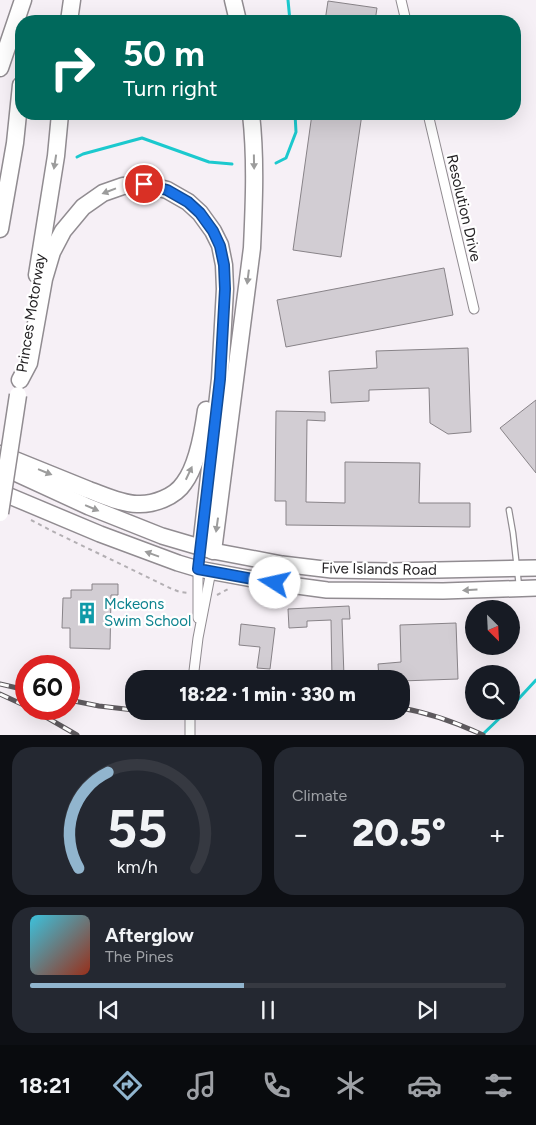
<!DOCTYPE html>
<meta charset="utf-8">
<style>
:root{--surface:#171b24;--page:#242831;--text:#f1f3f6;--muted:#9ea1a6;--line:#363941;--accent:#91b5ce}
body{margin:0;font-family:Figtree,sans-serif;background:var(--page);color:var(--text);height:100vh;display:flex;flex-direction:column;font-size:19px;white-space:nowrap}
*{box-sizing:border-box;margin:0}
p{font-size:16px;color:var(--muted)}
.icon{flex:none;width:28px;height:28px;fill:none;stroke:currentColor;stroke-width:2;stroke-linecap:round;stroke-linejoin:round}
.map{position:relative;height:735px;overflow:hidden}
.drawer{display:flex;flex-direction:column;gap:12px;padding:12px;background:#0d0f14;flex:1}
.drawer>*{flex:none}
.hud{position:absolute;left:15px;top:15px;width:506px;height:105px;border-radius:20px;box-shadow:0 5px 20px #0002;background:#00695c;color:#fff;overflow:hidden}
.needle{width:32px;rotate:156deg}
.tools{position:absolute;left:465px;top:600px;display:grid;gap:10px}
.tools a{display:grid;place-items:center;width:55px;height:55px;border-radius:50%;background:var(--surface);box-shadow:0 5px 20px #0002;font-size:25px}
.speed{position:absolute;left:15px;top:655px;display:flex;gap:10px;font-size:25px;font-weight:700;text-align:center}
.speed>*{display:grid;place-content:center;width:65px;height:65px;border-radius:50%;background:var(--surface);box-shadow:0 5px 20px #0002;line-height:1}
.speed .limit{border:8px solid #d22;background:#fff;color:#111}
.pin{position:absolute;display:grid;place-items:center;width:42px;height:42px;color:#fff;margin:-21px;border:2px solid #fff;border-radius:50%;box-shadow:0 1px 5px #0007}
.me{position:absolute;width:55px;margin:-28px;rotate:280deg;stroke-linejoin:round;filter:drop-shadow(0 0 4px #0008)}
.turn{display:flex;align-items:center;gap:18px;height:105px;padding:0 25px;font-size:22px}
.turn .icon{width:65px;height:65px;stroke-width:2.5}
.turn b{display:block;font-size:35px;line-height:42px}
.big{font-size:38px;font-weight:800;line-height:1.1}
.drawer .tile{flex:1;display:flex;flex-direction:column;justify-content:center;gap:8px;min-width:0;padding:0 18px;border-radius:20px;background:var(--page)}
.drawer .dial{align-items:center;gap:0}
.dial svg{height:130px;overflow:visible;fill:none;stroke:var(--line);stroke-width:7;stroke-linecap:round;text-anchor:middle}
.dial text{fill:var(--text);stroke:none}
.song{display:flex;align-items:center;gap:15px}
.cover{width:60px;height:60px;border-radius:8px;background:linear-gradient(135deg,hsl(190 70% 55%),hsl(10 70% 35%))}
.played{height:5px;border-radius:2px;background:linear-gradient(90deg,var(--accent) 45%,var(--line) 45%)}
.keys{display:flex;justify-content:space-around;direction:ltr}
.heat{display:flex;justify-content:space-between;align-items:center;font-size:28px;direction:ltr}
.drawer .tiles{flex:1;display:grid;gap:12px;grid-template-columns:1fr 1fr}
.tile:last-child{grid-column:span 2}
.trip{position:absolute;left:125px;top:670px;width:285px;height:50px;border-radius:20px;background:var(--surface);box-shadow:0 5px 20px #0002;font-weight:800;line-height:50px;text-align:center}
.tabs{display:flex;height:80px;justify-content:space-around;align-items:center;background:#090b0e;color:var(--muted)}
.tabs .icon{width:35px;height:35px}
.tabs .current{color:var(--accent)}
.tabs b{font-size:22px;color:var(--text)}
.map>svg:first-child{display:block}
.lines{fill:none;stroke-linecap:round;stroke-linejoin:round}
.stream{stroke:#1cc9ce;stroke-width:3}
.building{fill:#d2cdd3;stroke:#888388}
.lane-casing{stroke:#918c91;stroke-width:7}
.street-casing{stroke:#918c91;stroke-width:11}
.primary-casing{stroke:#918c91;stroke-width:18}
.highway-casing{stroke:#918c91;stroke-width:19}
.path{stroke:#b3afb3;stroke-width:2;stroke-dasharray:4 4;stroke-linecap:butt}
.lane{stroke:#fff;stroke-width:4.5}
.street{stroke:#fff;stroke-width:9}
.primary{stroke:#fff;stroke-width:15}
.highway{stroke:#fff;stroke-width:16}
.rail-casing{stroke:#5e5a5e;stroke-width:5}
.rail{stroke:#fff;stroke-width:3;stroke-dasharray:9;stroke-linecap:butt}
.highway-bridge-casing{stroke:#918c91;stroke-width:19;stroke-linecap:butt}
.highway-bridge{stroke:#fff;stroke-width:16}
.oneway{fill:#9c9c9c}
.route-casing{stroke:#114b97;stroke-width:12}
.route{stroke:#1a73e8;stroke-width:9}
.labels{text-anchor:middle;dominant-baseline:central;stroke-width:4.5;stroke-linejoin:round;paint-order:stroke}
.street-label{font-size:15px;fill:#242224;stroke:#fff}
.culture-label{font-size:15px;fill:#0d838f;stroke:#fff;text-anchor:start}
</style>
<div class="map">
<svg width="536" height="735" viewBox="0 0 536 735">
<rect width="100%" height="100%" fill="#f6f0f6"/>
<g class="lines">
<g class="stream">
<polyline points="288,0 290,21"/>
<polyline points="77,157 83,154 142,138 209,162 232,164"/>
<polyline points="276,163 286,158 296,132 295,114"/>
<polyline points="511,707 536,680"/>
<polyline points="482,735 507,711"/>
</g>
</g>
<g class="building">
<polygon points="328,1 377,8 375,21 325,21"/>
<polygon points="312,114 362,114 341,257 293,250"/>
<polygon points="444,268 453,315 286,347 277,300"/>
<polygon points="468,348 471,432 448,434 430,423 429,388 369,390 369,401 331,403 329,371 377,368 376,351"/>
<polygon points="536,400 536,473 500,428"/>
<polygon points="276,411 325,412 325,421 307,420 306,502 345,503 345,462 420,463 419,503 470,503 470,527 286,525 286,501 275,501"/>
<polygon points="92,584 118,584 118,595 111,595 110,649 70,648 70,628 62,628 63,598 71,598 71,590 92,590"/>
<polygon points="349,606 350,619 342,619 344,677 332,678 331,620 307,621 307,627 289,628 288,609"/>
<polygon points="456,623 458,679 401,681 401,679 379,679 378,664 401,662 400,625"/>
<polygon points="241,624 275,628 270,669 257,668 260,647 239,645"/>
</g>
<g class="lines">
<g class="lane-casing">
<polyline id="lane" points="509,510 513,533 519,586"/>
</g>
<g class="street-casing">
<g id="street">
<polyline points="401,0 406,21"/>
<polyline points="428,114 474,309"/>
<polyline points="198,618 198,569"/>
<polyline points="193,679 198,638 211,571"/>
<polyline points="190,735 190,711"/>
</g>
</g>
<g class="primary-casing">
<g id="primary">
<polyline points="0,466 89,507 162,536 213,551 282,564 332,570 389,571 536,568"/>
<polyline points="0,492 100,534 178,563 198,569 275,583 327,590 443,591 536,588"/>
</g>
</g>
<g class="highway-casing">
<g id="highway">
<polyline points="233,0 238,21"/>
<polyline points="69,21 72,0"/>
<polyline points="0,68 23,0"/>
<polyline points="0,229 15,143 21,85"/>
<polyline points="37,275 56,156 60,114"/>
<polyline points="20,380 29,363 44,279 52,252 63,231 83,207 103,193 123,186 144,184 167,190 188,202 200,213 213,231 220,245 224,265 225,289 220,379 201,547"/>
<path d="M0 454C30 466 59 478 89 490 103 495 122 504 137 504 153 505 175 497 184 483 197 466 203 432 206 410"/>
<path d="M213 551 252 248C254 204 256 158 251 114"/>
</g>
</g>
<g class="path">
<polyline points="31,520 52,531 172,589 180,592 189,593"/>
<polyline points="217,595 230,588"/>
</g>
<use href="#lane" class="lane"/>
<use href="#street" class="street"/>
<use href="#primary" class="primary"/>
<use href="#highway" class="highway"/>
<g class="rail-casing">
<g id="rail">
<polyline points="0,684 26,690"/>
<polyline points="0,694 26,706"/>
<polyline points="69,700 99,706 134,710"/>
<path d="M401 708C430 713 457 723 483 735"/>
<polyline points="32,709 77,735"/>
</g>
</g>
<use href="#rail" class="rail"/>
<g class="highway-bridge-casing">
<polyline id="highway-bridge" points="0,513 18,395"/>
</g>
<use href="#highway-bridge" class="highway-bridge"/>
</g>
<defs><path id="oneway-solid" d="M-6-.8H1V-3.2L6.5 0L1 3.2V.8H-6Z" transform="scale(1.25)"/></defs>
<g class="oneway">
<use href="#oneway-solid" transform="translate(55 162) rotate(99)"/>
<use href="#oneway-solid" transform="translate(254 162) rotate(89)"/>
<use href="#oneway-solid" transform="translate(109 191) rotate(159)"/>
<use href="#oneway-solid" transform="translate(248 277) rotate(97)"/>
<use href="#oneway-solid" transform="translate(45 472) rotate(22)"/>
<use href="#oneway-solid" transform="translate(189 473) rotate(-65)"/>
<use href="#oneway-solid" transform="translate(92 508) rotate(23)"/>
<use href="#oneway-solid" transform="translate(217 525) rotate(98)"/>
<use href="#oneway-solid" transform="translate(152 554) rotate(-160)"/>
<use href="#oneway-solid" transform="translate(470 590) rotate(177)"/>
</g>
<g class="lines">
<g class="route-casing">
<polyline id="route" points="144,184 167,190 188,202 200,213 213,231 220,246 224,265 225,289 220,379 198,569 275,583"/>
</g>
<use href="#route" class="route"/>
</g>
<defs>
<g id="building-bare" transform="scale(1.725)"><path d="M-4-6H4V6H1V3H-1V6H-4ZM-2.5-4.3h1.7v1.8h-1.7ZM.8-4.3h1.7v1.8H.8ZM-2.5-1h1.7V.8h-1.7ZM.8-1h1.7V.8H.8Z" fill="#0f9aa8" stroke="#fff" stroke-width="2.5" paint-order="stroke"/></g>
</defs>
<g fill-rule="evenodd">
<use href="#building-bare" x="87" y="613"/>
</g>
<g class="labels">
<g class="street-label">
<text transform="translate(464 208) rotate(77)">Resolution Drive</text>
<text transform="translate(31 313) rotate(-81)">Princes Motorway</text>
<text transform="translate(379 569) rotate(1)">Five Islands Road</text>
</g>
<g class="culture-label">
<text x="104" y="604">Mckeons<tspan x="104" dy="17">Swim School</tspan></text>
</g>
</g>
</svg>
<div class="tools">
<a><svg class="needle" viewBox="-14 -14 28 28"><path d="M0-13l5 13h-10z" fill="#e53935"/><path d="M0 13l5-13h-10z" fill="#9ea1a6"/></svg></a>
<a><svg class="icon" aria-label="search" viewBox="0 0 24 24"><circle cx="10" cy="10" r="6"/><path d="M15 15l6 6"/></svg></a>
</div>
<div class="speed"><div class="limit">60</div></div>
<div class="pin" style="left:144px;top:184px;background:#d93025"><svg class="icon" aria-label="arrive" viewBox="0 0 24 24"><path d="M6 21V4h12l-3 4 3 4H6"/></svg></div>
<svg class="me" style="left:275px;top:583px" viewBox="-20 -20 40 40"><circle r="19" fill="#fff"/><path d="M0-13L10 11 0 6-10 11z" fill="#1a73e8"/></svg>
<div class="trip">18:22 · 1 min · 330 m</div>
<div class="hud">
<div class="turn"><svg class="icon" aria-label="right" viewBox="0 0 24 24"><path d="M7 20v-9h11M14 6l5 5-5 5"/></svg><div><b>50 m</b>Turn right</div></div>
</div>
</div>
<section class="drawer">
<div class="tiles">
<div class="tile dial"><svg viewBox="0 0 100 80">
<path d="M14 69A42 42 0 1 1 86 69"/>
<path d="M14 69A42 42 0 0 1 32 10" stroke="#91b5ce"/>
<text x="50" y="56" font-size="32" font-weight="700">55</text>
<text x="50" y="72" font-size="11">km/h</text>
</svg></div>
<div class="tile"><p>Climate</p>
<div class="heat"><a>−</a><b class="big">20.5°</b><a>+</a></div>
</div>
<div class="tile">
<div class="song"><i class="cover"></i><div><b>Afterglow</b><p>The Pines</p></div></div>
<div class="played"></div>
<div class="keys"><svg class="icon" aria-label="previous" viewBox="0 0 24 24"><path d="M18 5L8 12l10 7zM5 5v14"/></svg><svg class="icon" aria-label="pause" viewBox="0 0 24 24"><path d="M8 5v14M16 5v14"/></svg><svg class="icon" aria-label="next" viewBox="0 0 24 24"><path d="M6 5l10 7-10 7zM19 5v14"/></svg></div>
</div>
</div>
</section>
<nav class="tabs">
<b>18:21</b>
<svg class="icon current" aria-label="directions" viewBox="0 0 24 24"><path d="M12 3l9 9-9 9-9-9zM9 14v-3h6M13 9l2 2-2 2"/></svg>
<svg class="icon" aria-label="music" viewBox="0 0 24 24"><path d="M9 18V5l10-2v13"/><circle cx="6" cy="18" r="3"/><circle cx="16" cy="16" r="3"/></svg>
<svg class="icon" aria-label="phone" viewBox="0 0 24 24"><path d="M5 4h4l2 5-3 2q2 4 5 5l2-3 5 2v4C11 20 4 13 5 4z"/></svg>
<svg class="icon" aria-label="climate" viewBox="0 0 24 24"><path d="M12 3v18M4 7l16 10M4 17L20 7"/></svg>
<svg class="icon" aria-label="car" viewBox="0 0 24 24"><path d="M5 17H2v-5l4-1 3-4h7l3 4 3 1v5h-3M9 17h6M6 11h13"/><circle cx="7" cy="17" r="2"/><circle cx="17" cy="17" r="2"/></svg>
<svg class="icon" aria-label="filters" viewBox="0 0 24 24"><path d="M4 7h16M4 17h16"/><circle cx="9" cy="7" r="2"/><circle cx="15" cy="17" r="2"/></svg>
</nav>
